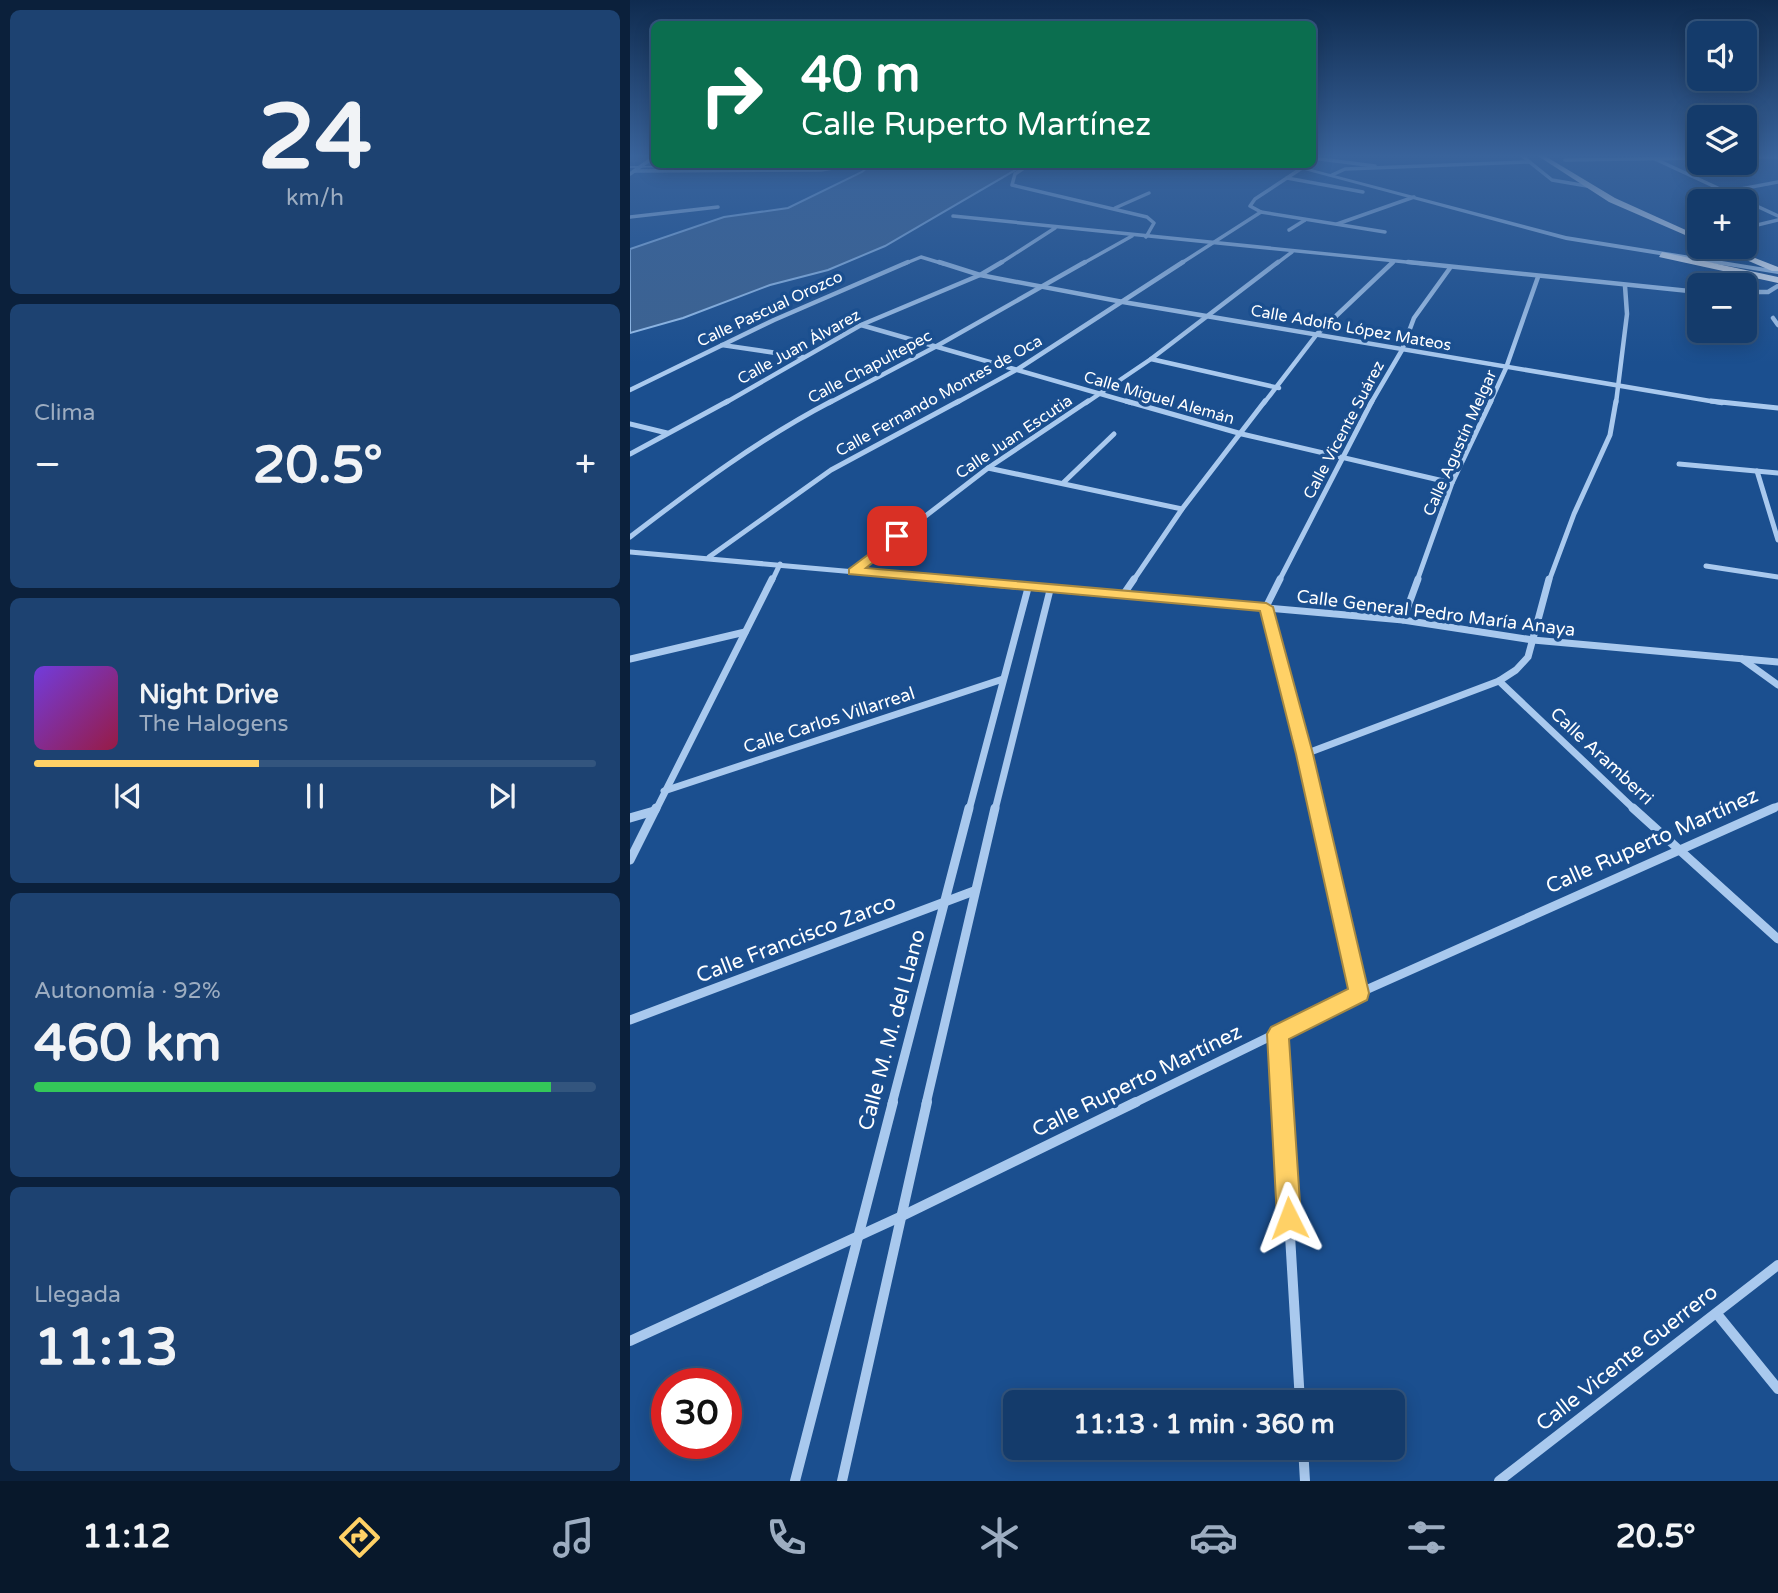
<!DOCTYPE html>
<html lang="es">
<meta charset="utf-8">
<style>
:root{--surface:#143b6b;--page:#1d4271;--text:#f1f3f6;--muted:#9dadc1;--line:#33557e;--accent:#ffd166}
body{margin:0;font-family:"Varela Round",sans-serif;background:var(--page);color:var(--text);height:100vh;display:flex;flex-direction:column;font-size:26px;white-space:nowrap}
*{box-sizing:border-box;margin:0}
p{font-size:23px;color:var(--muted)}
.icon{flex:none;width:38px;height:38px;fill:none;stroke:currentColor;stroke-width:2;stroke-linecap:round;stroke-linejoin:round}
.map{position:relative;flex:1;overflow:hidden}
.details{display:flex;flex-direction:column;gap:10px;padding:10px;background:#0b203b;width:630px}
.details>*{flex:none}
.banner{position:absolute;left:21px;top:21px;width:665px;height:147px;border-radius:10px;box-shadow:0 4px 18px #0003,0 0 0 2px var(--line);background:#0b6e4f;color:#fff;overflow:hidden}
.fabs{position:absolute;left:1057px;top:21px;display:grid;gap:14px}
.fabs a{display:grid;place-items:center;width:70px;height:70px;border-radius:10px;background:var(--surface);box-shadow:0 4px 18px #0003,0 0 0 2px var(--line);font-size:35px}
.speed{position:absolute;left:21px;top:1368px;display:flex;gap:14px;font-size:35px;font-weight:700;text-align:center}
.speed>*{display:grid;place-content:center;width:91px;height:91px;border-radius:50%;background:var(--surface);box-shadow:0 4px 18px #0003,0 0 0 2px var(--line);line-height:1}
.speed .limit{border:10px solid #d22;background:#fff;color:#111}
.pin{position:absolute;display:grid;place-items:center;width:60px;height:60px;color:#fff;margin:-30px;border-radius:14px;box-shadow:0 4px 10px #0006}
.me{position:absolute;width:77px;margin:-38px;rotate:357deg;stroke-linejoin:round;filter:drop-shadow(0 0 5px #0008)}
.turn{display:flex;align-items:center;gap:24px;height:147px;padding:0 35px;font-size:32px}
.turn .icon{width:91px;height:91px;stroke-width:2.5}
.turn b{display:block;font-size:49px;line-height:60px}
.big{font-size:52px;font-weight:700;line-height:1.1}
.details .tile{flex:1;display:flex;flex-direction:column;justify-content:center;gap:10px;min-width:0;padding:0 24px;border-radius:10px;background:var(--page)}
.details .dial{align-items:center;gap:0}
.dial b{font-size:91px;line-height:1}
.song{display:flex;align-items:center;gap:21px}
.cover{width:84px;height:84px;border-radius:10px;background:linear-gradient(135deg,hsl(260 70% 55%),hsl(340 70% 35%))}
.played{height:7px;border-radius:4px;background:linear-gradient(90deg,var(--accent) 40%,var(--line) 40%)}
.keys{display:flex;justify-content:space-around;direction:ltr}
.heat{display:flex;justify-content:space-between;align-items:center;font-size:38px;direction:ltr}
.charge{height:10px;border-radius:5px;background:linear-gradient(90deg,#34c759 92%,var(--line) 0)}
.trip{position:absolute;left:373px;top:1390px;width:402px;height:70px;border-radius:10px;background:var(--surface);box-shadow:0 4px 18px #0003,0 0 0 2px var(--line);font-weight:700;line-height:70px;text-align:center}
.tab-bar{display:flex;height:112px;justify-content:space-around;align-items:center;background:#08182b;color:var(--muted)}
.tab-bar .icon{width:49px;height:49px}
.tab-bar .on{color:var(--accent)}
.tab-bar b{font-size:32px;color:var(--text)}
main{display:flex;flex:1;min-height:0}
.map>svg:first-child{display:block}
.water{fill:#3c6290;stroke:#9cc4f0;stroke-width:2}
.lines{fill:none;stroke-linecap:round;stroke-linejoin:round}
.minor-far5{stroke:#a9c9ee;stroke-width:3.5}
.minor-far4{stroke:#a9c9ee;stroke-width:4.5}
.minor-far3{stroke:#a9c9ee;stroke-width:5}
.minor-far2{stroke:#a9c9ee;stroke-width:7}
.minor-far1{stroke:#a9c9ee;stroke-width:9}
.minor{stroke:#a9c9ee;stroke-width:10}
.tertiary{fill:#a9c9ee;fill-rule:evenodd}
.primary{fill:#f0f6ff;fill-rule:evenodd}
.tertiary-bridge{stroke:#a9c9ee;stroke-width:5}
.wall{fill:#3a679d}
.shaded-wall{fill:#305480}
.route{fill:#ffd166;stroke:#a68842;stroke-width:2}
.labels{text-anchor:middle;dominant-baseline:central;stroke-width:7;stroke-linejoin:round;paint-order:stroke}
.far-street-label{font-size:16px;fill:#fff;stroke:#1b4f8f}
.street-label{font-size:18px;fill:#fff;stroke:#1b4f8f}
.near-street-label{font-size:21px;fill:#fff;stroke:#1b4f8f}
</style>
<main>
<section class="details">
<div class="tile dial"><b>24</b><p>km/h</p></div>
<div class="tile"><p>Clima</p>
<div class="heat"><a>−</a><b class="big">20.5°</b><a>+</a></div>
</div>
<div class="tile">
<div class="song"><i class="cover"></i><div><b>Night Drive</b><p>The Halogens</p></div></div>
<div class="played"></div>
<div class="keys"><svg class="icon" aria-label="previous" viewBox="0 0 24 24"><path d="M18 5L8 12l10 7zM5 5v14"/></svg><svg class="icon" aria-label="pause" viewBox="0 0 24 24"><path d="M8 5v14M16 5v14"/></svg><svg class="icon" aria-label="next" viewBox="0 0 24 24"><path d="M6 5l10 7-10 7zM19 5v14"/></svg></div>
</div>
<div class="tile"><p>Autonomía · 92%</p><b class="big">460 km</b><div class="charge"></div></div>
<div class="tile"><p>Llegada</p><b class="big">11:13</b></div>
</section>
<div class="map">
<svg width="1148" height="1481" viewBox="0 0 1148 1481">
<rect width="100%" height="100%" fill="#1b4f8f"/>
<polygon class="water" points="242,164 394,165 255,246 198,270 140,285 53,318 0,333 0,249 94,217 158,208 232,172"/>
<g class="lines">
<g class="minor-far5">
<polyline points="892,156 922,180 957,186"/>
<polyline points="1115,157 1148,157"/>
<polyline points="682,158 745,166"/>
<polyline points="1025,159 1148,216"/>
<polyline points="935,160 1069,158"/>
<polyline points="400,164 385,174 382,185 517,217 524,223 516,237"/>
<polyline points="4,171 191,170 226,164"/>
<polyline points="0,174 24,157"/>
<polyline points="702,175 715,169 899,162"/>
<polyline points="657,178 733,192"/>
<polyline points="1095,192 1148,182"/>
<polyline points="485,208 519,193"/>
<polyline points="631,212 755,232"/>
<polyline points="323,216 796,264"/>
<polyline points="0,217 88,207"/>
<polyline points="707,224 784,197"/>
<polyline points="1115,228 1148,220"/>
<polyline points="659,230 675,220"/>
<polyline points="274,264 291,257 314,264"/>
<polyline points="369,264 425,228"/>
<polyline points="452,264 502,236"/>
<polyline points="550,264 631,212 620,206 625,199 672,168"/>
<polyline points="646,264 662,252"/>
<polyline points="761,264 763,262"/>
</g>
<g class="minor-far4">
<polyline points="309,262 350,275 493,302 1092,403"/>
<polyline points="778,262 1069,292"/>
<polyline points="1115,292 1138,292 1148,286"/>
<polyline points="1143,318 1148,325"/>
<polyline points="231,325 502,403"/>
<polyline points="92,345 174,357"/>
<polyline points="521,359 649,388"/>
<polyline points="0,390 144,320 278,262"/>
<polyline points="95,403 231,325 350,275 372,262"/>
<polyline points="199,403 305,347 455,262"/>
<polyline points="326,403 388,369 553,262"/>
<polyline points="456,403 521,359 648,262"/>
<polyline points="634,403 687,334 763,262"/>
<polyline points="741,403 772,350 784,318 820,268"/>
<polyline points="860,403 876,368 908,277"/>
<polyline points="986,403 997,314 995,286"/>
</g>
<g class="minor-far3">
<polyline points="496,401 612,434 822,483"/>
<polyline points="1081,401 1148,408"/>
<polyline points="0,424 37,433"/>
<polyline points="0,454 98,401"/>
<polyline points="1049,464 1148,473"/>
<polyline points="358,468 552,509"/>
<polyline points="1127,471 1148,540"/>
<polyline points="433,483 484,434"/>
<path d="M0 537C65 487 129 439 202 401"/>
<polyline points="0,552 327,581"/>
<polyline points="79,557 201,470 329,401"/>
<polyline points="1076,566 1148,577"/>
<polyline points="224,571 358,468 458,401"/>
<polyline points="142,581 150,564"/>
<polyline points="503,581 552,509 635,401"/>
<polyline points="649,581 742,401"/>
<polyline points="787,581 822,483 861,401"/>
<polyline points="919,581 944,514 980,435 986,401"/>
</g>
<g class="minor-far2">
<polyline points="307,579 773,620 903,640 1148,662"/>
<polyline points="650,579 636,607 688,810"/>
<polyline points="493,595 504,579"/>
<polyline points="773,620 788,579"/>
<polyline points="0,659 115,632"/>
<polyline points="1112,659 1148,685"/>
<polyline points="869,681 1005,810"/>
<polyline points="675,754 869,681 886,670 898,657 919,579"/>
<polyline points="34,791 373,679"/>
<polyline points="26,810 142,579"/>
<polyline points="339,810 398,588"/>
<polyline points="365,810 420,590"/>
<polyline points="1140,810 1148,806"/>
</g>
<g class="minor-far1">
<polyline points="687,808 729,993"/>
<polyline points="1003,808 1148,939"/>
<polyline points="0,818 24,811"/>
<polyline points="0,860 26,808"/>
<polyline points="0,1020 344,891"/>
<polyline points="648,1034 652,1104"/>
<polyline points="262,1104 339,808"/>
<polyline points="296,1104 365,808"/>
<polyline points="502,1104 729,993 1144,808"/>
</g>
<g class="minor">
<polyline points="652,1102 670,1402"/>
<polyline points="1087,1314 1148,1389"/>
<polyline points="0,1341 272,1216 506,1102"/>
<polyline points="673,1447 675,1481"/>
<polyline points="165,1481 263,1102"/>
<polyline points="212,1481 297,1102"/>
<polyline points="869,1481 1148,1265"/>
</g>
<g class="tertiary">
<polygon points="652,164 662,164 936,236 1148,270 1148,274 936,240"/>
<polygon points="0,166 32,166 34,167 0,168"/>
<polygon points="1117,247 1119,250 1075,258 1072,256"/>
</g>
<g class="primary">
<polygon points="908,156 915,156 985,198 1069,236 1069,241 979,202"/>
<polygon points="1086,247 1097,247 1148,267 1148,271 1142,271"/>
<polygon points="1032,252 1148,277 1148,283 1029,257"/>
</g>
<polyline class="tertiary-bridge" points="32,167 237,164"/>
</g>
<polygon class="wall" points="0,156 19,156 10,162 0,162"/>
<polygon class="shaded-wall" points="7,156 19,156 10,162"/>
<linearGradient id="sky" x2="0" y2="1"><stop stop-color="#0f2b4f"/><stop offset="0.43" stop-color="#39639b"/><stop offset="1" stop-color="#39639b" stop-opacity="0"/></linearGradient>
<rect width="1148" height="363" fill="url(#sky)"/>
<polygon class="route" points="267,533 272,534 272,539 236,568 636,603 643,607 683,754 739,993 737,1000 659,1039 671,1218 667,1226 659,1230 651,1226 647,1218 637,1034 641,1027 718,989 666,754 630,611 219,574 219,569"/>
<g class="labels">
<g class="far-street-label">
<text transform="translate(140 309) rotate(-25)">Calle Pascual Orozco</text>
<text transform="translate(721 328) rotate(10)">Calle Adolfo López Mateos</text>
<text transform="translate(169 347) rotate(-29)">Calle Juan Álvarez</text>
<text transform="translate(240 367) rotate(-28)">Calle Chapultepec</text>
<text transform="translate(309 396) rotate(-29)">Calle Fernando Montes de Oca</text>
<text transform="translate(529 398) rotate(16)">Calle Miguel Alemán</text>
<text transform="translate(714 430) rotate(-62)">Calle Vicente Suárez</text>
<text transform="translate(384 437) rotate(-34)">Calle Juan Escutia</text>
<text transform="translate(830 443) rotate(-66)">Calle Agustín Melgar</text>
</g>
<g class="street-label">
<text transform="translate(806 613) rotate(7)">Calle General Pedro María Anaya</text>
<text transform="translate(199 720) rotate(-18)">Calle Carlos Villarreal</text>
<text transform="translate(972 756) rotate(43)">Calle Aramberri</text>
</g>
<g class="near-street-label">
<text transform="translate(1022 841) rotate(-24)">Calle Ruperto Martínez</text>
<text transform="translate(166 939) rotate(-21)">Calle Francisco Zarco</text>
<text transform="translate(262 1030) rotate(-75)">Calle M. M. del Llano</text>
<text transform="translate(507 1081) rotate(-26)">Calle Ruperto Martínez</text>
<text transform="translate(997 1358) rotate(-38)">Calle Vicente Guerrero</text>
</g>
</g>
</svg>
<div class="fabs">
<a><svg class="icon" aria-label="sound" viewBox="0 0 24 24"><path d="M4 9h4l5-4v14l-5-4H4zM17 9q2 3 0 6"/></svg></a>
<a><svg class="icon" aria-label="layers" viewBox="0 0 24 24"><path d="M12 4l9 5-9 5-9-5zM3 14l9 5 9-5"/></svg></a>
<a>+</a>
<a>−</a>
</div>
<div class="speed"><div class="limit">30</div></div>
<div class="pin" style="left:267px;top:536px;background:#d93025"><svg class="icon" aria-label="arrive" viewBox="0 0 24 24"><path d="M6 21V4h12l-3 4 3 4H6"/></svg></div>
<svg class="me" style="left:659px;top:1218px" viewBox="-20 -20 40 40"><path d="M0-17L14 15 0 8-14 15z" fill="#ffd166" stroke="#fff" stroke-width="4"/></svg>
<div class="trip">11:13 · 1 min · 360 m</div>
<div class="banner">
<div class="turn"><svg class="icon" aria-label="right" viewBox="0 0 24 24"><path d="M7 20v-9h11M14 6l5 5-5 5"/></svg><div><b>40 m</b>Calle Ruperto Martínez</div></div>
</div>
</div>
</main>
<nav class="tab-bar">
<b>11:12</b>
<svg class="icon on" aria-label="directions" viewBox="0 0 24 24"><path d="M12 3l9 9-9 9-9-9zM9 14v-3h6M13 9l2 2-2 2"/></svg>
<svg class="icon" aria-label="music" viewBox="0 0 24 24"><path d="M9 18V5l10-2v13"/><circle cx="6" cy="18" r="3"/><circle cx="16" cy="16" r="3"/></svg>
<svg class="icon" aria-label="phone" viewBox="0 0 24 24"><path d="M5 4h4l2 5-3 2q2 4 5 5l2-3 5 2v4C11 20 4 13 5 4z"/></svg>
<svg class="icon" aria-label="climate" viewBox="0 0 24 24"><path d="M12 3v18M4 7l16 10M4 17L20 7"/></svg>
<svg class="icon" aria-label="car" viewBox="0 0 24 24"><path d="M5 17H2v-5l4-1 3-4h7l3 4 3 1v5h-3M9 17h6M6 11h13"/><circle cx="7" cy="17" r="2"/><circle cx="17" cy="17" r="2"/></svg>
<svg class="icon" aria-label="filters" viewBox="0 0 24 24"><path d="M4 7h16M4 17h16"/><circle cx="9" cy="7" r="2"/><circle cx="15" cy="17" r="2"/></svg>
<b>20.5°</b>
</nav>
